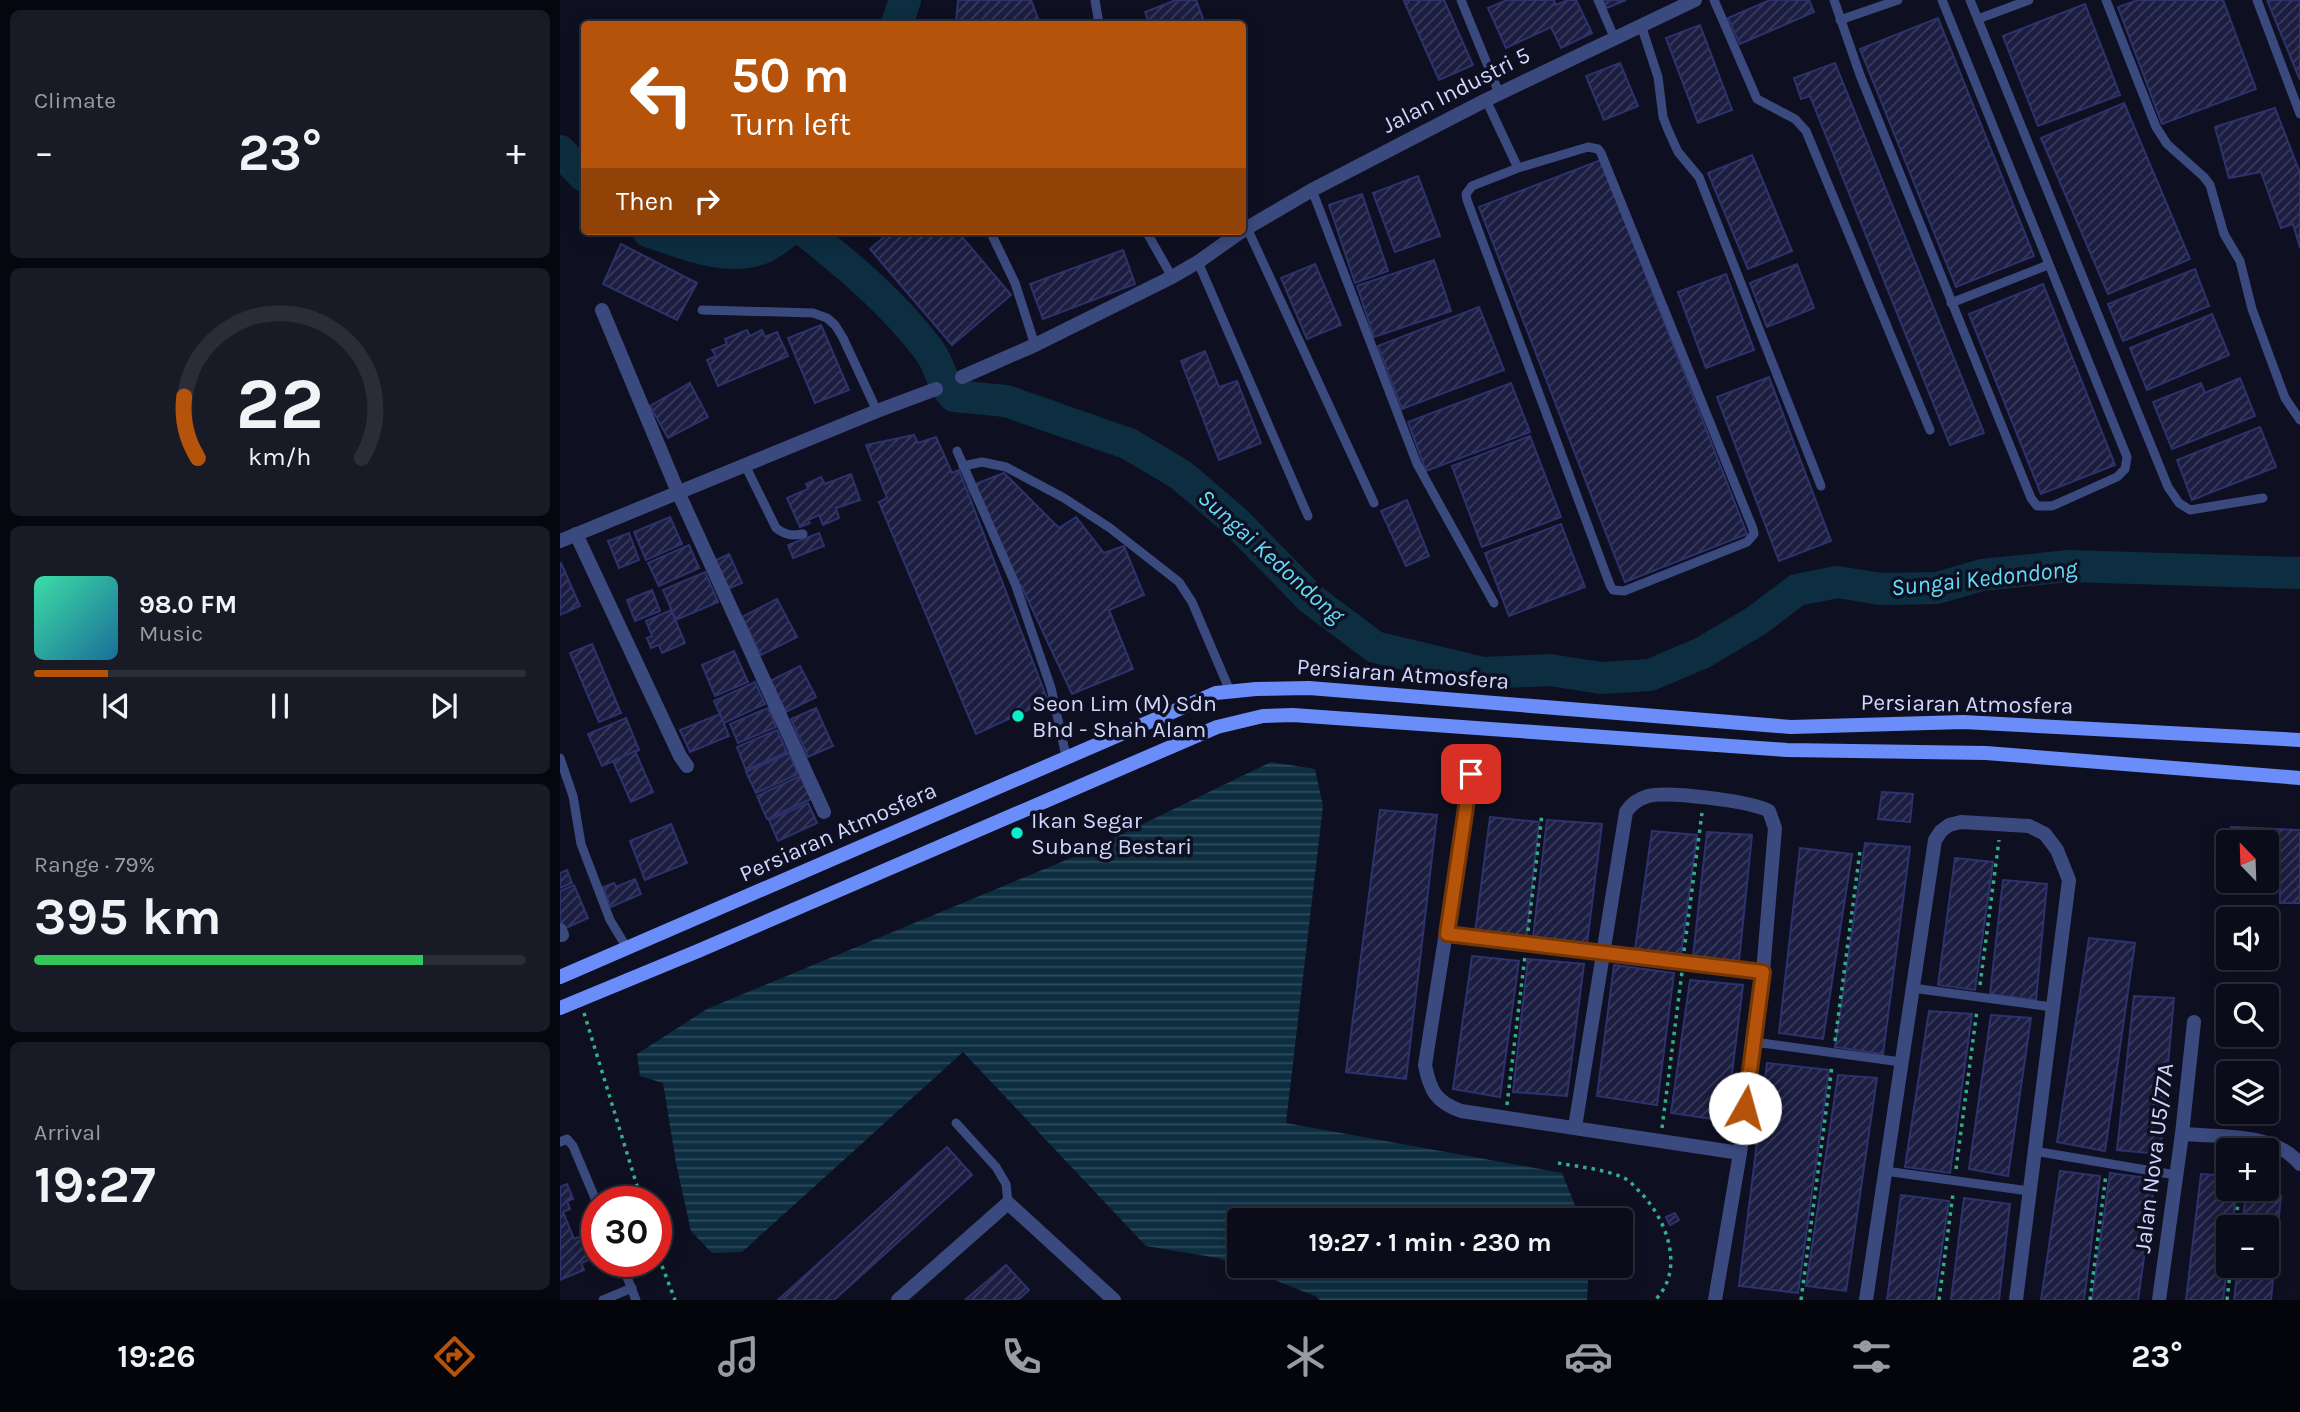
<!DOCTYPE html>
<meta charset="utf-8">
<style>
:root{--surface:#0a0c19;--page:#181a26;--text:#f1f3f6;--muted:#999ba2;--line:#2a2c38;--accent:#b45309}
body{margin:0;font-family:Karla,sans-serif;background:var(--page);color:var(--text);height:100vh;display:flex;flex-direction:column;font-size:26px;white-space:nowrap}
*{box-sizing:border-box;margin:0}
p{font-size:23px;color:var(--muted)}
.icon{flex:none;width:38px;height:38px;fill:none;stroke:currentColor;stroke-width:2;stroke-linecap:round;stroke-linejoin:round}
.map{position:relative;flex:1;overflow:hidden}
.sheet{display:flex;flex-direction:column;gap:10px;padding:10px;background:#06070e;width:560px}
.sheet>*{flex:none}
.banner{position:absolute;left:21px;top:21px;width:665px;height:214px;border-radius:7px;box-shadow:0 4px 18px #0003,0 0 0 2px var(--line);background:#b45309;color:#fff;overflow:hidden}
.needle{width:46px;rotate:337deg}
.tools{position:absolute;left:1656px;top:830px;display:grid;gap:14px}
.tools a{display:grid;place-items:center;width:63px;height:63px;border-radius:7px;background:var(--surface);box-shadow:0 4px 18px #0003,0 0 0 2px var(--line);font-size:35px}
.speed{position:absolute;left:21px;top:1186px;display:flex;gap:14px;font-size:35px;font-weight:700;text-align:center}
.speed>*{display:grid;place-content:center;width:91px;height:91px;border-radius:50%;background:var(--surface);box-shadow:0 4px 18px #0003,0 0 0 2px var(--line);line-height:1}
.speed .limit{border:10px solid #d22;background:#fff;color:#111}
.pin{position:absolute;display:grid;place-items:center;width:60px;height:60px;color:#fff;margin:-30px;border-radius:14px;box-shadow:0 4px 10px #0006}
.me{position:absolute;width:77px;margin:-38px;rotate:7deg;stroke-linejoin:round;filter:drop-shadow(0 0 5px #0008)}
.turn{display:flex;align-items:center;gap:24px;height:147px;padding:0 35px;font-size:32px}
.turn .icon{width:91px;height:91px;stroke-width:2.5}
.turn b{display:block;font-size:49px;line-height:60px}
.then{display:flex;align-items:center;height:66px;padding:0 35px;background:#0003;gap:14px;font-size:26px}
.big{font-size:52px;font-weight:700;line-height:1.1}
.sheet .widget{flex:1;display:flex;flex-direction:column;justify-content:center;gap:10px;min-width:0;padding:0 24px;border-radius:10px;background:var(--page)}
.sheet .dial{align-items:center;gap:0}
.dial svg{height:182px;overflow:visible;fill:none;stroke:var(--line);stroke-width:7;stroke-linecap:round;text-anchor:middle}
.dial text{fill:var(--text);stroke:none}
.song{display:flex;align-items:center;gap:21px}
.cover{width:84px;height:84px;border-radius:10px;background:linear-gradient(135deg,hsl(160 70% 55%),hsl(200 70% 35%))}
.played{height:7px;border-radius:4px;background:linear-gradient(90deg,var(--accent) 15%,var(--line) 15%)}
.keys{display:flex;justify-content:space-around;direction:ltr}
.heat{display:flex;justify-content:space-between;align-items:center;font-size:38px;direction:ltr}
.charge{height:10px;border-radius:5px;background:linear-gradient(90deg,#34c759 79%,var(--line) 0)}
.trip{position:absolute;left:667px;top:1208px;width:406px;height:70px;border-radius:7px;background:var(--surface);box-shadow:0 4px 18px #0003,0 0 0 2px var(--line);font-weight:700;line-height:70px;text-align:center}
.tabs{display:flex;height:112px;justify-content:space-around;align-items:center;background:#04050a;color:var(--muted)}
.tabs .icon{width:49px;height:49px}
.tabs .current{color:var(--accent)}
.tabs b{font-size:32px;color:var(--text)}
main{display:flex;flex:1;min-height:0}
.map>svg:first-child{display:block}
.water{fill:url(#water-rules)}
.lines{fill:none;stroke-linecap:round;stroke-linejoin:round}
.river{stroke:#0d2e41;stroke-width:32}
.building{fill:url(#building-hatch);stroke:#2e326c;stroke-width:2}
.path{stroke:#33ae86;stroke-width:3.5;stroke-dasharray:3.5 5;stroke-linecap:butt}
.lane{stroke:#3b4a7e;stroke-width:9}
.street{stroke:#3b4a7e;stroke-width:14}
.secondary{stroke:#6b8df9;stroke-width:14}
.route-casing{stroke:#753606;stroke-width:18}
.route{stroke:#b45309;stroke-width:12}
.poi-dot{fill:#0aefc9;stroke:#0e1021;stroke-width:2.5}
.labels{text-anchor:middle;dominant-baseline:central;stroke-width:7;stroke-linejoin:round;paint-order:stroke}
.street-label{font-size:23px;fill:#d0d7fd;stroke:#0e1021}
.poi-label{font-size:23px;fill:#d0d7fd;stroke:#0e1021;text-anchor:start}
.water-label{font-size:24px;font-style:italic;fill:#63dbf8;stroke:#0e1021}
</style>
<main>
<section class="sheet">
<div class="widget"><p>Climate</p>
<div class="heat"><a>−</a><b class="big">23°</b><a>+</a></div>
</div>
<div class="widget dial"><svg viewBox="0 0 100 80">
<path d="M14 69A42 42 0 1 1 86 69"/>
<path d="M14 69A42 42 0 0 1 8 42" stroke="#b45309"/>
<text x="50" y="56" font-size="32" font-weight="700">22</text>
<text x="50" y="72" font-size="11">km/h</text>
</svg></div>
<div class="widget">
<div class="song"><i class="cover"></i><div><b>98.0 FM</b><p>Music</p></div></div>
<div class="played"></div>
<div class="keys"><svg class="icon" aria-label="previous" viewBox="0 0 24 24"><path d="M18 5L8 12l10 7zM5 5v14"/></svg><svg class="icon" aria-label="pause" viewBox="0 0 24 24"><path d="M8 5v14M16 5v14"/></svg><svg class="icon" aria-label="next" viewBox="0 0 24 24"><path d="M6 5l10 7-10 7zM19 5v14"/></svg></div>
</div>
<div class="widget"><p>Range · 79%</p><b class="big">395 km</b><div class="charge"></div></div>
<div class="widget"><p>Arrival</p><b class="big">19:27</b></div>
</section>
<div class="map">
<svg width="1740" height="1300" viewBox="0 0 1740 1300">
<defs>
<pattern id="water-rules" width="6" height="5" patternUnits="userSpaceOnUse" patternTransform="scale(1.75)"><rect width="6" height="5" fill="#0d2e41"/><path d="M0 2.5h6" fill="none" stroke="#2f4c5d"/></pattern>
<pattern id="building-hatch" width="6" height="6" patternUnits="userSpaceOnUse" patternTransform="scale(1.75)"><rect width="6" height="6" fill="#1b1d41"/><path d="M-1 1l2-2M0 6l6-6M5 7l2-2" fill="none" stroke="#3b3d5d"/></pattern>
</defs>
<rect width="100%" height="100%" fill="#0e1021"/>
<polygon class="water" points="711,762 755,769 763,806 726,1123 1002,1173 1021,1220 679,1220 679,1265 1029,1265 1027,1300 760,1300 755,1296 658,1258 586,1246 403,1052 182,1252 152,1253 131,1231 116,1163 103,1083 80,1076 77,1054 147,1009 523,853"/>
<g class="lines">
<g class="river">
<polyline points="337,24 345,0"/>
<polyline points="0,151 24,176"/>
<path d="M88 231C123 243 168 263 205 247 213 243 221 236 228 231"/>
<path d="M245 231C290 267 333 303 368 349 380 364 381 383 394 396L446 401 569 444 621 475 676 522 751 599 815 647 923 673 990 670 1041 678 1090 675 1142 653 1196 621 1237 590 1277 582 1321 589 1377 588 1422 575 1509 566 1740 573"/>
</g>
</g>
<g class="building">
<polygon points="398,0 471,0 480,24 396,24"/>
<polygon points="616,0 636,0 645,24 590,24 585,12"/>
<polygon points="847,0 884,0 913,65 879,80 844,1"/>
<polygon points="947,0 994,0 996,5 1008,0 1016,0 1032,33 1001,48 991,27 946,48 928,8"/>
<polygon points="1043,0 1066,0 1047,8"/>
<polygon points="1210,0 1249,0 1254,12 1180,44 1168,18"/>
<polygon points="1578,0 1663,0 1696,89 1602,124 1558,7"/>
<polygon points="1707,0 1740,0 1740,80"/>
<polygon points="1525,4 1560,95 1478,126 1443,36"/>
<polygon points="1378,18 1474,256 1396,287 1300,49"/>
<polygon points="1140,25 1172,110 1138,123 1106,38"/>
<polygon points="1060,63 1078,106 1044,120 1026,76"/>
<polygon points="1275,63 1424,433 1390,445 1250,96 1241,99 1234,78"/>
<polygon points="1564,103 1630,259 1548,294 1481,138"/>
<polygon points="1715,108 1740,173 1740,248 1733,224 1721,228 1701,172 1669,178 1655,127"/>
<polygon points="1192,155 1232,251 1188,269 1148,173"/>
<polygon points="1041,160 1187,534 1065,582 919,207"/>
<polygon points="858,176 880,236 835,252 813,193"/>
<polygon points="802,194 828,271 795,283 769,205"/>
<polygon points="331,231 397,231 451,295 392,345 310,249"/>
<polygon points="61,244 137,283 117,320 43,284"/>
<polygon points="563,250 575,284 483,319 470,284"/>
<polygon points="874,260 891,311 814,337 797,286"/>
<polygon points="755,264 781,325 747,339 721,278"/>
<polygon points="1237,264 1254,308 1207,327 1190,283"/>
<polygon points="1635,269 1649,306 1563,341 1548,304"/>
<polygon points="1166,274 1194,350 1146,368 1118,292"/>
<polygon points="1483,284 1555,465 1481,494 1409,314"/>
<polygon points="919,307 944,370 842,409 818,346"/>
<polygon points="1652,314 1669,355 1587,390 1570,348"/>
<polygon points="261,325 289,390 255,403 228,338"/>
<polygon points="187,330 190,336 202,330 205,337 217,332 228,356 158,386 147,360 156,356 152,350 167,344 165,339"/>
<polygon points="645,351 659,387 677,381 701,443 659,460 621,361"/>
<polygon points="1209,377 1271,541 1219,561 1157,397"/>
<polygon points="1680,378 1695,416 1612,449 1593,402 1641,383 1645,393"/>
<polygon points="130,383 148,417 108,438 90,406"/>
<polygon points="951,383 970,432 866,471 848,422"/>
<polygon points="1700,427 1716,467 1632,500 1617,460"/>
<polygon points="354,435 358,443 376,437 392,473 399,470 488,701 416,734 319,502 327,498 306,445"/>
<polygon points="970,436 1001,517 922,547 892,466"/>
<polygon points="444,473 499,528 516,517 544,553 564,546 584,595 549,610 573,669 512,694 461,585 456,586 408,487"/>
<polygon points="291,474 300,500 276,508 279,518 263,525 259,515 248,520 250,523 240,527 227,498 248,489 246,484 261,477 265,484"/>
<polygon points="847,500 869,556 846,566 821,511"/>
<polygon points="110,517 122,544 86,560 74,532"/>
<polygon points="1001,524 1025,587 949,616 925,553"/>
<polygon points="69,533 79,560 59,568 48,541"/>
<polygon points="259,533 264,546 233,558 228,545"/>
<polygon points="129,545 139,568 99,586 88,563"/>
<polygon points="169,554 182,583 163,591 150,563"/>
<polygon points="1,563 20,606 0,615 0,564"/>
<polygon points="145,572 158,602 116,620 103,590"/>
<polygon points="92,590 100,611 75,621 67,600"/>
<polygon points="217,599 237,637 201,655 182,617"/>
<polygon points="111,610 125,643 102,653 99,645 91,648 87,638 92,636 86,621"/>
<polygon points="32,644 61,713 39,722 10,653"/>
<polygon points="174,651 188,682 155,696 142,665"/>
<polygon points="240,666 256,697 226,712 210,681"/>
<polygon points="195,682 205,704 164,723 154,701"/>
<polygon points="208,708 216,727 178,743 170,724"/>
<polygon points="256,708 273,746 248,757 231,719"/>
<polygon points="160,714 169,736 130,752 120,730"/>
<polygon points="66,718 79,750 42,766 28,734"/>
<polygon points="217,730 227,752 186,770 177,747"/>
<polygon points="75,751 93,792 71,802 53,761"/>
<polygon points="229,753 238,774 196,793 186,772"/>
<polygon points="240,776 251,799 207,819 197,796"/>
<polygon points="1322,792 1353,794 1350,822 1318,819"/>
<polygon points="248,803 257,823 218,841 209,820"/>
<polygon points="820,810 877,815 846,1079 786,1072"/>
<polygon points="930,817 979,822 966,939 915,933"/>
<polygon points="987,820 1042,824 1027,944 973,937"/>
<polygon points="111,824 127,863 85,880 70,841"/>
<polygon points="1671,827 1740,830 1740,903 1720,903 1720,872 1706,872 1706,842 1670,842"/>
<polygon points="1092,831 1137,835 1121,954 1075,949"/>
<polygon points="1147,832 1192,835 1179,961 1133,956"/>
<polygon points="1305,843 1350,847 1323,1054 1275,1047"/>
<polygon points="1240,848 1292,854 1263,1039 1219,1033"/>
<polygon points="1395,858 1433,862 1415,990 1378,985"/>
<polygon points="7,870 12,883 0,888 0,873"/>
<polygon points="75,879 81,894 51,907 43,887 54,883 56,887"/>
<polygon points="1443,880 1487,884 1476,1000 1430,994"/>
<polygon points="14,885 28,918 4,929 0,921 0,891"/>
<polygon points="1529,938 1575,943 1545,1151 1497,1142"/>
<polygon points="912,956 959,961 940,1097 893,1089"/>
<polygon points="968,959 1024,964 1007,1096 953,1092"/>
<polygon points="1054,965 1114,973 1097,1105 1037,1096"/>
<polygon points="1130,980 1183,985 1166,1121 1111,1113"/>
<polygon points="1574,996 1614,998 1600,1154 1557,1150"/>
<polygon points="1369,1011 1412,1014 1390,1173 1345,1167"/>
<polygon points="1431,1015 1471,1018 1448,1176 1409,1169"/>
<polygon points="1207,1063 1269,1070 1238,1293 1179,1286"/>
<polygon points="1278,1075 1317,1078 1286,1291 1246,1286"/>
<polygon points="387,1147 412,1175 274,1300 218,1300"/>
<polygon points="1500,1171 1540,1176 1524,1300 1481,1300"/>
<polygon points="1550,1173 1595,1179 1578,1300 1532,1300"/>
<polygon points="1641,1174 1668,1176 1668,1188 1677,1188 1672,1227 1668,1227 1668,1261 1663,1300 1626,1300"/>
<polygon points="7,1184 13,1199 7,1201 10,1209 3,1212 14,1239 21,1236 25,1243 31,1240 37,1257 21,1263 24,1270 0,1280 0,1187"/>
<polygon points="1686,1192 1721,1196 1711,1300 1674,1300 1678,1265 1706,1265 1706,1227 1682,1227"/>
<polygon points="1341,1195 1389,1201 1374,1300 1327,1300"/>
<polygon points="1404,1198 1450,1204 1439,1300 1391,1300"/>
<polygon points="1115,1213 1119,1220 1110,1225 1106,1217"/>
<polygon points="446,1265 469,1290 458,1300 405,1300"/>
</g>
<g class="lines">
<g class="path">
<polyline points="968,931 982,814"/>
<polyline points="1124,951 1142,813"/>
<polyline points="1420,985 1439,840"/>
<polyline points="24,1013 82,1202"/>
<polyline points="1275,1041 1300,851"/>
<polyline points="947,1105 965,956"/>
<polyline points="1102,1128 1122,972"/>
<path d="M998 1163C1019 1167 1046 1169 1066 1179 1070 1181 1074 1186 1078 1190 1105 1216 1127 1268 1095 1300"/>
<polyline points="1396,1169 1417,1010"/>
<polyline points="1675,1227 1680,1188"/>
<polyline points="96,1250 115,1300"/>
<polyline points="1241,1300 1272,1066"/>
<polyline points="1379,1300 1393,1194"/>
<polyline points="1530,1300 1546,1174"/>
<polyline points="1667,1300 1671,1265"/>
</g>
<g class="lane">
<polyline points="535,0 539,24"/>
<polyline points="901,0 939,93"/>
<polyline points="1038,0 1054,37"/>
<polyline points="1154,0 1197,99 1235,119 1246,131 1370,430"/>
<polyline points="1274,0 1300,75 1471,498 1477,506 1492,506 1557,477 1565,469 1567,457 1382,0"/>
<polyline points="1410,0 1608,487 1619,503 1630,510 1703,498"/>
<polyline points="1546,0 1596,127 1607,144 1644,177 1650,185 1664,234 1680,261 1692,309 1725,398 1740,420"/>
<polyline points="1697,0 1740,114"/>
<polyline points="1418,19 1469,0"/>
<polyline points="1280,20 1338,0"/>
<polyline points="1081,25 1098,77 1103,117 1108,130 1118,152 1139,177 1261,486"/>
<polyline points="926,100 958,168 1028,147 1038,149 1041,153 1193,529 1194,534 1187,542 1064,591 1053,590 1050,585 907,200 906,194 912,186 958,168"/>
<polyline points="752,190 857,464 934,603"/>
<polyline points="687,228 814,503"/>
<polyline points="430,231 455,283 475,345"/>
<polyline points="586,231 612,277"/>
<polyline points="638,262 748,516"/>
<polyline points="1391,303 1488,265"/>
<polyline points="142,310 253,313 267,318 275,325 283,338 317,411"/>
<polyline points="397,451 456,586 491,688 506,756"/>
<path d="M185 465 216 528C225 535 232 536 243 534"/>
<polyline points="403,466 422,462 446,467 504,498 550,528 619,582 632,602 670,691"/>
<polyline points="0,758 13,796 21,844 50,920 67,948"/>
<polyline points="887,934 1203,972"/>
<polyline points="1352,988 1492,1007"/>
<polyline points="1194,1042 1341,1062"/>
<polyline points="396,1123 436,1167 446,1184 448,1203"/>
<polyline points="0,1142 7,1139 13,1146 37,1203"/>
<polyline points="1474,1151 1616,1175"/>
<polyline points="1325,1171 1469,1191"/>
<polyline points="61,1262 76,1300"/>
<polyline points="43,1300 72,1288"/>
</g>
<g class="street">
<polyline points="682,231 752,190 926,100 1135,0"/>
<polyline points="42,310 118,492 264,812"/>
<polyline points="402,377 475,345 612,277 638,262 682,231"/>
<polyline points="16,534 120,756 127,766"/>
<polyline points="0,541 317,411 376,389"/>
<path d="M911 774 865 1065C870 1091 876 1102 901 1111L1180 1153"/>
<polyline points="0,930 2,935"/>
<path d="M1015 1127 1066 812C1071 804 1078 799 1088 796 1108 791 1191 801 1209 811L1215 828 1203 972 1180 1153 1155 1300"/>
<path d="M1622 1134C1659 1137 1714 1132 1740 1164"/>
<polyline points="338,1300 448,1203 554,1300"/>
<polyline points="1306,1300 1375,840 1381,831 1389,825 1401,822 1469,826 1485,834 1497,850 1509,880 1456,1300"/>
<polyline points="1599,1300 1622,1134 1634,1022"/>
</g>
<g class="secondary">
<polyline points="0,977 656,693 696,689 749,688 1231,727 1403,722 1740,740"/>
<polyline points="0,1008 138,951 657,727 703,716 733,715 1227,750 1426,753 1740,778"/>
</g>
</g>
<g class="lines">
<g class="route-casing">
<polyline id="route" points="911,774 887,934 1203,972 1185,1108"/>
</g>
<use href="#route" class="route"/>
</g>
<g class="poi-dot">
<circle cx="458" cy="716" r="7"/>
<circle cx="457" cy="833" r="7"/>
</g>
<g class="labels">
<g class="street-label">
<text transform="translate(896 90) rotate(-27)">Jalan Industri 5</text>
<text transform="translate(843 674) rotate(4)">Persiaran Atmosfera</text>
<text transform="translate(1407 704) rotate(1)">Persiaran Atmosfera</text>
<text transform="translate(278 832) rotate(-24)">Persiaran Atmosfera</text>
<text transform="translate(1594 1158) rotate(-83)">Jalan Nova U5/77A</text>
</g>
<g class="poi-label">
<text x="472" y="703">Seon Lim (M) Sdn<tspan x="472" dy="26">Bhd - Shah Alam</tspan></text>
<text x="471" y="820">Ikan Segar<tspan x="471" dy="26">Subang Bestari</tspan></text>
</g>
<g class="water-label">
<text transform="translate(711 556) rotate(42)">Sungai Kedondong</text>
<text transform="translate(1424 578) rotate(-6)">Sungai Kedondong</text>
</g>
</g>
</svg>
<div class="tools">
<a><svg class="needle" viewBox="-14 -14 28 28"><path d="M0-13l5 13h-10z" fill="#e53935"/><path d="M0 13l5-13h-10z" fill="#999ba2"/></svg></a>
<a><svg class="icon" aria-label="sound" viewBox="0 0 24 24"><path d="M4 9h4l5-4v14l-5-4H4zM17 9q2 3 0 6"/></svg></a>
<a><svg class="icon" aria-label="search" viewBox="0 0 24 24"><circle cx="10" cy="10" r="6"/><path d="M15 15l6 6"/></svg></a>
<a><svg class="icon" aria-label="layers" viewBox="0 0 24 24"><path d="M12 4l9 5-9 5-9-5zM3 14l9 5 9-5"/></svg></a>
<a>+</a>
<a>−</a>
</div>
<div class="speed"><div class="limit">30</div></div>
<div class="pin" style="left:911px;top:774px;background:#d93025"><svg class="icon" aria-label="arrive" viewBox="0 0 24 24"><path d="M6 21V4h12l-3 4 3 4H6"/></svg></div>
<svg class="me" style="left:1185px;top:1108px" viewBox="-20 -20 40 40"><circle r="19" fill="#fff"/><path d="M0-13L10 11 0 6-10 11z" fill="#b45309"/></svg>
<div class="trip">19:27 · 1 min · 230 m</div>
<div class="banner">
<div class="turn"><svg class="icon" aria-label="left" viewBox="0 0 24 24"><path d="M17 20v-9H6M10 6l-5 5 5 5"/></svg><div><b>50 m</b>Turn left</div></div>
<div class="then">Then<svg class="icon" aria-label="right" viewBox="0 0 24 24"><path d="M7 20v-9h11M14 6l5 5-5 5"/></svg></div>
</div>
</div>
</main>
<nav class="tabs">
<b>19:26</b>
<svg class="icon current" aria-label="directions" viewBox="0 0 24 24"><path d="M12 3l9 9-9 9-9-9zM9 14v-3h6M13 9l2 2-2 2"/></svg>
<svg class="icon" aria-label="music" viewBox="0 0 24 24"><path d="M9 18V5l10-2v13"/><circle cx="6" cy="18" r="3"/><circle cx="16" cy="16" r="3"/></svg>
<svg class="icon" aria-label="phone" viewBox="0 0 24 24"><path d="M5 4h4l2 5-3 2q2 4 5 5l2-3 5 2v4C11 20 4 13 5 4z"/></svg>
<svg class="icon" aria-label="climate" viewBox="0 0 24 24"><path d="M12 3v18M4 7l16 10M4 17L20 7"/></svg>
<svg class="icon" aria-label="car" viewBox="0 0 24 24"><path d="M5 17H2v-5l4-1 3-4h7l3 4 3 1v5h-3M9 17h6M6 11h13"/><circle cx="7" cy="17" r="2"/><circle cx="17" cy="17" r="2"/></svg>
<svg class="icon" aria-label="filters" viewBox="0 0 24 24"><path d="M4 7h16M4 17h16"/><circle cx="9" cy="7" r="2"/><circle cx="15" cy="17" r="2"/></svg>
<b>23°</b>
</nav>
